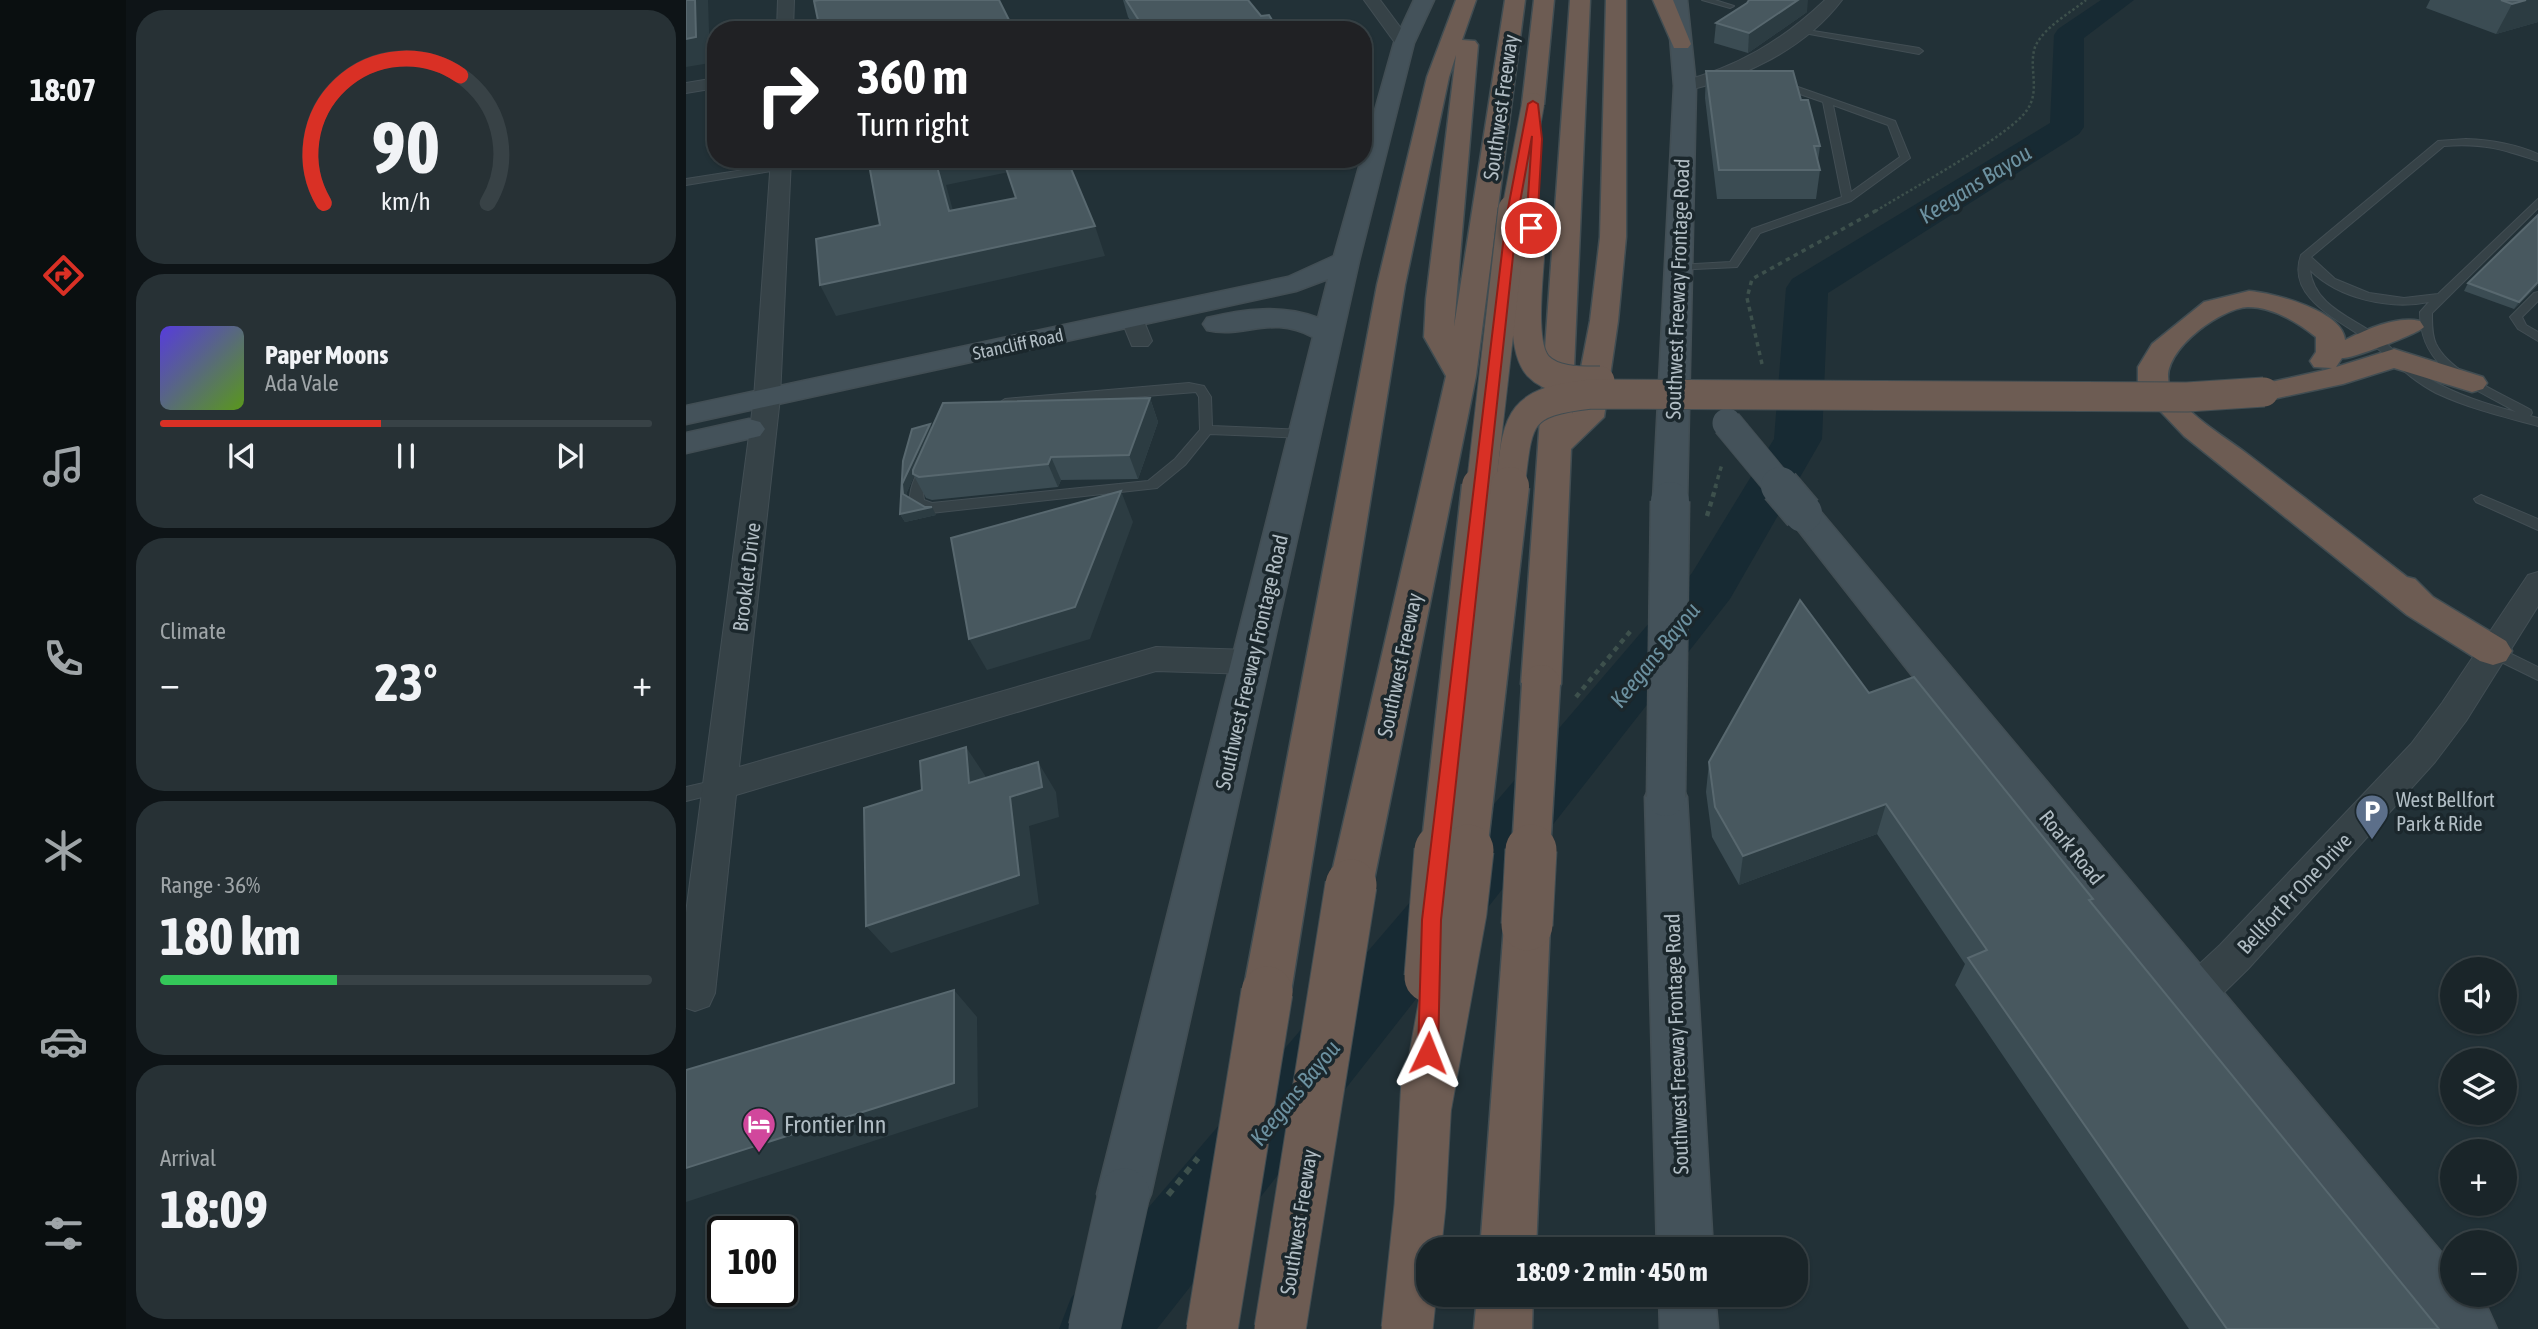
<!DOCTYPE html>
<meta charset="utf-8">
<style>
:root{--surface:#1a2529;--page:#273135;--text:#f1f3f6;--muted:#9fa5a8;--line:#384246;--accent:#d93025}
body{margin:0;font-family:"Asap Condensed",sans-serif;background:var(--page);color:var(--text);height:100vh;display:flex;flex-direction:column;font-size:26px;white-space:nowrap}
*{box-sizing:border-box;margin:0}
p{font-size:23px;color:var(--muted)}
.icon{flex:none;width:38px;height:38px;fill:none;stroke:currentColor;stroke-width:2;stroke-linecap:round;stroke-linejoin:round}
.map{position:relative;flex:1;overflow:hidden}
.side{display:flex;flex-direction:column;gap:10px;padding:10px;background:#0e1417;width:560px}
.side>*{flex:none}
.banner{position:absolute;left:21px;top:21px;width:665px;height:147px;border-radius:28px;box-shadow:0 2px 5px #0004,0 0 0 2px var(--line);background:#202124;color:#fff;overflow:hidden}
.tools{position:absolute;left:1754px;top:957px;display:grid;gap:14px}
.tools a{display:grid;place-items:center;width:77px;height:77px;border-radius:50%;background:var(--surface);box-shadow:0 2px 5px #0004,0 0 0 2px var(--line);font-size:35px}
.speed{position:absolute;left:21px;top:1216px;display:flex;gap:14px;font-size:35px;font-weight:700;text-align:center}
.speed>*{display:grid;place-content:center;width:91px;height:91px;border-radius:50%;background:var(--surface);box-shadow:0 2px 5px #0004,0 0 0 2px var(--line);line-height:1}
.speed .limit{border:4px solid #111;border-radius:10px;background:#fff;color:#111}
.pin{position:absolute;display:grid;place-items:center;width:60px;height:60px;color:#fff;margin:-30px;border:4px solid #fff;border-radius:50%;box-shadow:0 2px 7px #0007}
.me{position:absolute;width:77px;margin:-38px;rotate:2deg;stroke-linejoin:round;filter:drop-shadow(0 0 5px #0008)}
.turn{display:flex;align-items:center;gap:24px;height:147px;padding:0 35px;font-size:32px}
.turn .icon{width:91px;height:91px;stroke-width:2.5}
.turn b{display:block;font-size:49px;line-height:60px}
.big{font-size:52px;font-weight:700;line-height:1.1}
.side .tile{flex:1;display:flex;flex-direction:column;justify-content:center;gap:10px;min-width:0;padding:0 24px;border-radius:28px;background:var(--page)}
.side .dial{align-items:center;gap:0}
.dial svg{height:182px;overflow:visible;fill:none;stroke:var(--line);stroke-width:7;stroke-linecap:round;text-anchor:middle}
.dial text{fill:var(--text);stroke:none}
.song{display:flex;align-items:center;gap:21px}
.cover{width:84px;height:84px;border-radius:10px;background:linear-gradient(135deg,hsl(250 70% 55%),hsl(90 70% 35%))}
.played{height:7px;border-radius:4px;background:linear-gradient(90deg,var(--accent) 45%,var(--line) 45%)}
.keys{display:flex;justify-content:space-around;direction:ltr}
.heat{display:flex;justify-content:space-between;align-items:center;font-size:38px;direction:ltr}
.charge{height:10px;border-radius:5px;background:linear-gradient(90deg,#34c759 36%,var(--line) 0)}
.trip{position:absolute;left:730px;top:1237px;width:392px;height:70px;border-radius:28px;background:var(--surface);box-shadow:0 2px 5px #0004,0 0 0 2px var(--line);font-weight:700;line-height:70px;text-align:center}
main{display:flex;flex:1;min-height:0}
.dock{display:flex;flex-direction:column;width:126px;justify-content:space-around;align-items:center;background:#0a0f10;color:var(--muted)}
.dock .icon{width:49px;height:49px}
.dock .on{color:var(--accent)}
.dock b{font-size:32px;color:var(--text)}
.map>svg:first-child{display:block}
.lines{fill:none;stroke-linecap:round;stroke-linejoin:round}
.river{fill:#172a33;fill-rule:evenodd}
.lane-casing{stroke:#424e54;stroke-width:2}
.street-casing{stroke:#424e54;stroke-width:2}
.secondary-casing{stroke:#424e54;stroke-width:3}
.highway-casing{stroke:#414d52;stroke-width:3}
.path-far3{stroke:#3d504c;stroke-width:2.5;stroke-dasharray:2.5 2.5;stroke-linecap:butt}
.path-far2{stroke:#3d504c;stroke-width:3.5;stroke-dasharray:4.5 4.5;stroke-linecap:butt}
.path-far1{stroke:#3d504c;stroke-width:4.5;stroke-dasharray:5 5;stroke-linecap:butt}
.path{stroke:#3d504c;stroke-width:6;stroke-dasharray:7 7;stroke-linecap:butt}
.lane{fill:#364247;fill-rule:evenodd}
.street{fill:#364247;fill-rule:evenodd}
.secondary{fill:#44525a;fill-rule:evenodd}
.highway{fill:#6d5c53;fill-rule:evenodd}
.secondary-bridge-far2-casing{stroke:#424e54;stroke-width:31;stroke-linecap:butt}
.secondary-bridge-far1-casing{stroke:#424e54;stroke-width:41;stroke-linecap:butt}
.secondary-bridge-casing{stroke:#424e54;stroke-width:53;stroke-linecap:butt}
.highway-bridge-far3-casing{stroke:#414d52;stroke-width:24;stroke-linecap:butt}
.highway-bridge-far2-casing{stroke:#414d52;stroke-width:31;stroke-linecap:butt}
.highway-bridge-far1-casing{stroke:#414d52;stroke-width:41;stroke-linecap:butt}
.highway-bridge-casing{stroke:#414d52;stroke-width:53;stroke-linecap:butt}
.secondary-bridge-far2{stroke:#44525a;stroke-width:29}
.secondary-bridge-far1{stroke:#44525a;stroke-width:38}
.secondary-bridge{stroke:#44525a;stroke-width:51}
.highway-bridge-far3{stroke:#6d5c53;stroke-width:22}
.highway-bridge-far2{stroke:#6d5c53;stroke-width:29}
.highway-bridge-far1{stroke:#6d5c53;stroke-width:38}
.highway-bridge{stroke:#6d5c53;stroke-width:51}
.wall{fill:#3b4c53}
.shaded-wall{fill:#2c3c42}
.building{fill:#48585f;stroke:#58686f;stroke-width:2}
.route{fill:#d93025;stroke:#8d1f18;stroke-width:2}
.labels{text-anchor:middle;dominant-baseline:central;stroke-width:7;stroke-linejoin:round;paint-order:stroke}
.far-street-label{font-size:18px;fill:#b1bdc4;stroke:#1b272c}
.street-label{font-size:21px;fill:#b1bdc4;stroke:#1b272c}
.poi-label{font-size:21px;fill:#b1bdc4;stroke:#1b272c;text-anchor:start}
.water-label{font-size:23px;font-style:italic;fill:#6c91a0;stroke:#1b272c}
.near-poi-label{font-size:24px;fill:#b1bdc4;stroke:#1b272c;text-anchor:start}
</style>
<main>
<nav class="dock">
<b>18:07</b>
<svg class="icon on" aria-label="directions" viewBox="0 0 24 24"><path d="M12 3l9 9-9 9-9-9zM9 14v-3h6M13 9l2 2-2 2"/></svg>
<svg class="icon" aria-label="music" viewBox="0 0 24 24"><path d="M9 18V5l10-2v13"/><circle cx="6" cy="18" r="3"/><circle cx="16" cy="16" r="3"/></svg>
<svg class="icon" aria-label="phone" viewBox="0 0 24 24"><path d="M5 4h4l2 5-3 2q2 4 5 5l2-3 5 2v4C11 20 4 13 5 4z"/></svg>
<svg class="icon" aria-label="climate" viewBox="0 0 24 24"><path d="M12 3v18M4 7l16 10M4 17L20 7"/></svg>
<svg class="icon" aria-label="car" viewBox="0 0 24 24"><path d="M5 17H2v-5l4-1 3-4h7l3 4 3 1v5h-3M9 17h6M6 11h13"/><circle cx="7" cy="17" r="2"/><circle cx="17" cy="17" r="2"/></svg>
<svg class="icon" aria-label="filters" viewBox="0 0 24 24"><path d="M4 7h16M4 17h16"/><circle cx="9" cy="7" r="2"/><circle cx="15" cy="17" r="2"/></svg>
</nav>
<section class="side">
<div class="tile dial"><svg viewBox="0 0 100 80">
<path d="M14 69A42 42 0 1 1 86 69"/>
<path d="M14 69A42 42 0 0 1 74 13" stroke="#d93025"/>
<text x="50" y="56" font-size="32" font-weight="700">90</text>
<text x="50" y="72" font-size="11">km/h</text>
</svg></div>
<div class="tile">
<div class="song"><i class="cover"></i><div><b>Paper Moons</b><p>Ada Vale</p></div></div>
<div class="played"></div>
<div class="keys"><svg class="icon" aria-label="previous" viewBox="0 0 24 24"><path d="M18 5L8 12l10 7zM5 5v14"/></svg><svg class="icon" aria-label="pause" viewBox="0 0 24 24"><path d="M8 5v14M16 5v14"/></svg><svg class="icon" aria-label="next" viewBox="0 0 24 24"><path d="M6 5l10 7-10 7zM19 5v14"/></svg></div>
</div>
<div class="tile"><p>Climate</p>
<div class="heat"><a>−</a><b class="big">23°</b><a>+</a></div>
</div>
<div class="tile"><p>Range · 36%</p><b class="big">180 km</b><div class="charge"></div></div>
<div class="tile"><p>Arrival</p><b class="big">18:09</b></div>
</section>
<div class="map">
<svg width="1852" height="1329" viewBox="0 0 1852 1329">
<rect width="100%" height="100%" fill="#223137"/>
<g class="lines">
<polygon class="river" points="1415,0 1448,0 1398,38 1398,127 1393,134 1142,293 1136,439 1044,599 471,1329 373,1329 385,1298 1006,573 1088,439 1100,288 1106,279 1364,123 1368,35 1372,29"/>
<g class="lane-casing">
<g id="lane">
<polygon points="1016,0 1029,0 1048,6 1044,8"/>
<polygon points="1115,29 1233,48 1237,51 1233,54 1118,33 1115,33"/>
<path d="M1092 84 1109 86 1209 121 1224 158 1165 201 1074 233 1051 267 988 270 986 268 992 265 1044 262 1066 229 1156 197 1137 102 1105 91 1089 89V85ZM1147 105 1202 125 1214 157 1165 192Z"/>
<path d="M1780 139C1805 140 1829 144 1852 154V161C1816 149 1797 143 1758 146L1625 257 1649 279 1683 293 1718 298 1752 294 1852 199V208L1746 313V317C1746 326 1746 335 1750 344 1764 373 1817 394 1845 410L1846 413 1844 416 1852 418V426C1818 417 1782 408 1750 393 1725 380 1707 361 1686 344 1659 322 1599 300 1615 255L1752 141ZM1624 270C1653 299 1704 310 1743 302L1734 312C1734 372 1786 385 1830 412 1795 403 1760 391 1731 371 1716 360 1705 346 1690 335 1665 317 1628 305 1624 270Z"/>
<polygon points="95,164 100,167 98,169 0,185 0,179"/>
<polygon points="1852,292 1852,301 1836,317 1840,325 1852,332 1852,341 1832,329 1824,317 1848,293"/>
<path d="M503 383 518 386 525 397 526 426 619 430 626 434 619 438 524 434 499 465 471 488 245 513 224 502C223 489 231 467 242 462L249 466 237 493 238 500 246 503 462 481 489 459 514 430 513 397 510 392 319 407 313 403 319 399Z"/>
<polygon points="1795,495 1852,519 1852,530 1790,502 1788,499"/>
<polygon points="1807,645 1852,667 1852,680 1801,655 1799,651"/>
<polygon points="35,779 41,781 44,786 41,791 0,801 0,787"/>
</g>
</g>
<g class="street-casing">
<g id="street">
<polygon points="92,0 108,0 107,30 91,30"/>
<polygon points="678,0 694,0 726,43 724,47 712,47"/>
<path d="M1139 0H1156C1119 49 1057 78 999 91L990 86 993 82C1050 68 1096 41 1139 0Z"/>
<polygon points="30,78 30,88 0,93 0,83"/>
<polygon points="85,159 105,159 94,398 53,767 470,647 565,650 576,654 581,662 576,670 565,674 470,671 50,795 29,993 23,1006 9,1011 0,1008 0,913 68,398"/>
<polygon points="447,312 455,314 466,341 462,346 446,346 435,319 439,314"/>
<polygon points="1852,572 1852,606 1780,721 1749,762 1562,969 1521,1009 1507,1014 1493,1009 1487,996 1493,983 1534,945 1725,744 1756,703 1842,575"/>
</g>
</g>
<g class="secondary-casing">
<g id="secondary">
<path d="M728 0H748L728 43 673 261 465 1194 457 1213 438 1221 419 1213 411 1194 627 337C585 314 558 339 521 330L517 324 521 318C557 309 596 304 632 318L642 279 610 291 0 424V406L602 277 648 256 708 43Z"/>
<polygon points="981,0 1001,0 1010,86 1001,501 996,509 984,512 972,509 967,501 988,86"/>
<polygon points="63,419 74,422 79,429 74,436 0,453 0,433"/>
<polygon points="1117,502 1129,505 1766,1265 1766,1295 1791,1295 1802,1309 1811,1329 1745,1329 1490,1012 1105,521 1100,513 1105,505"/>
<polygon points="980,780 995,785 1001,797 1027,1250 971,1250 959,797 965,785"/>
<polygon points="973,1295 1029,1295 1032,1329 974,1329"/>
</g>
</g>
<g class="highway-casing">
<g id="highway">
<polygon points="770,0 790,0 776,40 789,41 792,45 768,327 819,0 839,0 790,376 687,885 681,899 665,904 649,899 643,885 760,376 738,337 740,299 770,55 763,77 719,285 605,992 598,1008 581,1014 564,1008 557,992 691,285 741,77"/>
<polygon points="848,0 868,0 858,104 847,111 836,104"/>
<polygon points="884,0 904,0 886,414 904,321 914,237 920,0 940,0 940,237 932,321 918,417 885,449 875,684 869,694 855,699 841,694 835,684"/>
<polygon points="967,0 987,0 1005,44 1002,48 988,48"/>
<path d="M1563 291C1588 293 1657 311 1659 340 1679 330 1711 315 1734 321L1738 327C1734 333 1663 360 1656 358L1650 367 1708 349 1797 377 1801 383 1797 389 1786 392 1708 368 1657 384 1578 401 1567 398 1563 392 1567 386 1639 370 1646 368 1628 367 1624 361 1630 352V337C1611 322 1587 307 1562 307 1533 308 1465 358 1486 390 1503 416 1536 435 1560 453 1614 494 1667 535 1721 577L1729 579 1747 597 1820 641 1826 651 1820 661 1807 665 1794 661 1721 615 1498 436 1458 394 1452 381V367L1466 344 1518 302Z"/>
<polygon points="841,905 857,911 864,925 850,1250 794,1250 818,925 825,911"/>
<polygon points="791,1295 847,1295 846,1329 788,1329"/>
</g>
</g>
<path class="path-far3" d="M1190 211C1221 191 1324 136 1341 110 1355 90 1342 68 1349 47 1357 28 1384 13 1400 0"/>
<g class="path-far2">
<polyline points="1076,364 1061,298 1066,279 1193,209"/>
<polyline points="1029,488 1036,464"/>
</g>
<g class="path-far1">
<polyline points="1021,516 1030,486"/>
<polyline points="890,697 947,628"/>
</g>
<polyline class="path" points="482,1195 512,1158"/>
<use href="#lane" class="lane"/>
<use href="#street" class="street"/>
<use href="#secondary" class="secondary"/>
<use href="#highway" class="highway"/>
<g class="secondary-bridge-far2-casing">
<polyline id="secondary-bridge-far2" points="1041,423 1095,488"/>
</g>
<g class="secondary-bridge-far1-casing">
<g id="secondary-bridge-far1">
<polyline points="1094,486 1117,513"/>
<polyline points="980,797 984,501"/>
</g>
</g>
<g class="secondary-bridge-casing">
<polyline id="secondary-bridge" points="408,1329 438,1194"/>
</g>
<g class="highway-bridge-far3-casing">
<polyline id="highway-bridge-far3" points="827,211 847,104"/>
</g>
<g class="highway-bridge-far2-casing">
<g id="highway-bridge-far2">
<path d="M844 249C843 277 833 345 852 366 867 382 895 381 914 381"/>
<polyline points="795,488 827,209"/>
<path d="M824 488C832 419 830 402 905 394L1501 397 1578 392"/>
</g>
</g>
<g class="highway-bridge-far1-casing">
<g id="highway-bridge-far1">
<polyline points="754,851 795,486"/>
<polyline points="782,851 824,486"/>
<polyline points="845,851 855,684"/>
</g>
</g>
<g class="highway-bridge-casing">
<g id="highway-bridge">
<polyline points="841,925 845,850"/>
<polyline points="744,977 754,850"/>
<polyline points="740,1105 775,912 782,850"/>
<polyline points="526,1329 581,992"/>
<polyline points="594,1329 665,885"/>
<polyline points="721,1329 734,1206 741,1080"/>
</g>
</g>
<use href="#secondary-bridge-far2" class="secondary-bridge-far2"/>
<use href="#secondary-bridge-far1" class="secondary-bridge-far1"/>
<use href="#secondary-bridge" class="secondary-bridge"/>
<use href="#highway-bridge-far3" class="highway-bridge-far3"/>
<use href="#highway-bridge-far2" class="highway-bridge-far2"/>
<use href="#highway-bridge-far1" class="highway-bridge-far1"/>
<use href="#highway-bridge" class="highway-bridge"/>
</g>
<g class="wall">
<polygon points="437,0 575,16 592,30 450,30 442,17"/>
<polygon points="1744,0 1852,0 1852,22 1810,34 1740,8"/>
<polygon points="1121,12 1062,53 1028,43 1030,23"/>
<polygon points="1020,71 1115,100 1134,146 1132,161 1134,170 1130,199 1031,199 1019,98"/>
<polygon points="1852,215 1852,285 1828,309 1778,291 1782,283"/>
<polygon points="464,398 472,422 452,479 375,480 372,487 246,500 240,498 228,476 221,492 221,497 250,515 219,522 214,514 217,461 246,428"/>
<polygon points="1183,693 1407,899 1405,902 1753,1329 1503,1329 1269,985 1279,964 1191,834 1053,885 1026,837 1020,792 1023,762"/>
</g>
<g class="shaded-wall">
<polygon points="9,0 22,0 24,63 0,67 0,39"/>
<polygon points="1112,0 1122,0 1121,12 1062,53 1063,33"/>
<polygon points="1840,0 1852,0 1852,22 1810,34 1826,4"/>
<polygon points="249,159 318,159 323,172 260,185 275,240 263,211"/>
<polygon points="409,226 419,256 150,316 134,285"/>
<polygon points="1852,282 1852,285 1828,309 1833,302"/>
<polygon points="464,398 472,422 452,479 443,455"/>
<polygon points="244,424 248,432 221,492 221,502 217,494 216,484"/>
<polygon points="365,457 375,480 372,487 362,464"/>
<polygon points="435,491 447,522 404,639 301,670 283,639"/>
<polygon points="246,507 250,515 219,522 214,514"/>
<polygon points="280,747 300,777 303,813 283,783"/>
<polygon points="352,762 370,792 373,817 343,826 353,904 205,953 180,926 324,797"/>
<polygon points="1200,804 1191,834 1053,885 1057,856"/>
<polygon points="268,990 291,1017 292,1107 0,1202 0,1168"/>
</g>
<g class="building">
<polygon points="0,0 9,0 10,37 0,39"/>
<polygon points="133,0 313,0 328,30 134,30 128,1"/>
<polygon points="440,0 562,0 575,16 583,15 592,30 459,30"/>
<polygon points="1063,0 1112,0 1063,33 1030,23 1061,3"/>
<polygon points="1815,0 1840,0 1826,4"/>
<polygon points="1020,71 1107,71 1115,100 1122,100 1134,146 1128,146 1134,170 1033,170"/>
<polygon points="182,159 249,159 263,211 330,198 317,159 381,159 409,226 134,285 130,239 194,225"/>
<polygon points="1852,215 1852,282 1833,302 1782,283"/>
<polygon points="464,398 443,455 365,457 362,464 233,477 227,474 227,470 257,403"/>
<polygon points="244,424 216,484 217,494 239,507 246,507 214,514 217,461 226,429"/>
<polygon points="435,491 389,607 283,639 265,538"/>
<polygon points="1114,600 1183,693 1228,677 1407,899 1403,900 1753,1329 1541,1329 1282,958 1301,950 1200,804 1057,856 1029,807 1023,762"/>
<polygon points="280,747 283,783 352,762 356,787 324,797 333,875 180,926 178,808 236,790 234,761"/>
<polygon points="268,990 268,1083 0,1168 0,1070"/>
</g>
<polygon class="route" points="847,101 852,104 856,139 851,228 845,231 840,228 846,136 831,219 755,920 752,1053 749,1060 742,1062 735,1060 732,1053 736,920 820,219 842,104"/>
<defs>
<g id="parking-pin" transform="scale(1.75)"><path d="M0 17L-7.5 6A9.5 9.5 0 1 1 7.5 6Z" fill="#5c6f8a" stroke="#1b272c"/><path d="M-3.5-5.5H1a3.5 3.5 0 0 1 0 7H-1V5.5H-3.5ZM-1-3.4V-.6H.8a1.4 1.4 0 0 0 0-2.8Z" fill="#fff"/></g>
<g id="hotel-pin" transform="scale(1.75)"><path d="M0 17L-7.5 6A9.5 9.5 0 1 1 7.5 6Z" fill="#d1479c" stroke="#1b272c"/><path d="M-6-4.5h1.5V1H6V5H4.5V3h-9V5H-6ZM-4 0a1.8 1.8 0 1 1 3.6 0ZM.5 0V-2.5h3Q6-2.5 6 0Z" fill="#fff"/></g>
</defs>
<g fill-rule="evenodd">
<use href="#parking-pin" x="1686" y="811"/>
<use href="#hotel-pin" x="73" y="1124"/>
</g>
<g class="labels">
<g class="far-street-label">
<text transform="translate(332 344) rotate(-12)">Stancliff Road</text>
</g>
<g class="street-label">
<text transform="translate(814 107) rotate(-82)">Southwest Freeway</text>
<text transform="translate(991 289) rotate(-88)">Southwest Freeway Frontage Road</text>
<text transform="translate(60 577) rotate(-83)">Brooklet Drive</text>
<text transform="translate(565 662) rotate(-77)">Southwest Freeway Frontage Road</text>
<text transform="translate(713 665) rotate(-78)">Southwest Freeway</text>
<text transform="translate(1386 847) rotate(51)">Roark Road</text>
<text transform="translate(1608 893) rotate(-47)">Bellfort Pr One Drive</text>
<text transform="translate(990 1044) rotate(-92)">Southwest Freeway Frontage Road</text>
<text transform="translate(612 1222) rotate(-81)">Southwest Freeway</text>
</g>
<g class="poi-label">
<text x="1710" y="799">West Bellfort<tspan x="1710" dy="24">Park &amp; Ride</tspan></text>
</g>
<g class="water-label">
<text transform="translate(1289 184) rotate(-32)">Keegans Bayou</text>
<text transform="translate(969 655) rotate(-51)">Keegans Bayou</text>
<text transform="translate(609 1093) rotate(-51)">Keegans Bayou</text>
</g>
<g class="near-poi-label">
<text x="98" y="1124">Frontier Inn</text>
</g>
</g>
</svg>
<div class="tools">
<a><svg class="icon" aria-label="sound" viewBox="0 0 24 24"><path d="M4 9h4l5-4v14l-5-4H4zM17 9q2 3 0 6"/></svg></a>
<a><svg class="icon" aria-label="layers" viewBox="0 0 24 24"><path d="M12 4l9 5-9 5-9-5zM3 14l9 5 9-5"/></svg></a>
<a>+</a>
<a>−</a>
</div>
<div class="speed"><div class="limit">100</div></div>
<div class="pin" style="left:845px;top:228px;background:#d93025"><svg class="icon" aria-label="arrive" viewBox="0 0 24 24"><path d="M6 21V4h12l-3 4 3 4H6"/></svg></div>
<svg class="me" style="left:742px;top:1053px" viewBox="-20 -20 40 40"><path d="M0-17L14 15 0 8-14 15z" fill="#d93025" stroke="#fff" stroke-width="4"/></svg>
<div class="trip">18:09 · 2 min · 450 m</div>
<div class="banner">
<div class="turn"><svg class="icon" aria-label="right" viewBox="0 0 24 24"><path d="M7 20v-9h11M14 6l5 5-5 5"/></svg><div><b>360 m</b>Turn right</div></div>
</div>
</div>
</main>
